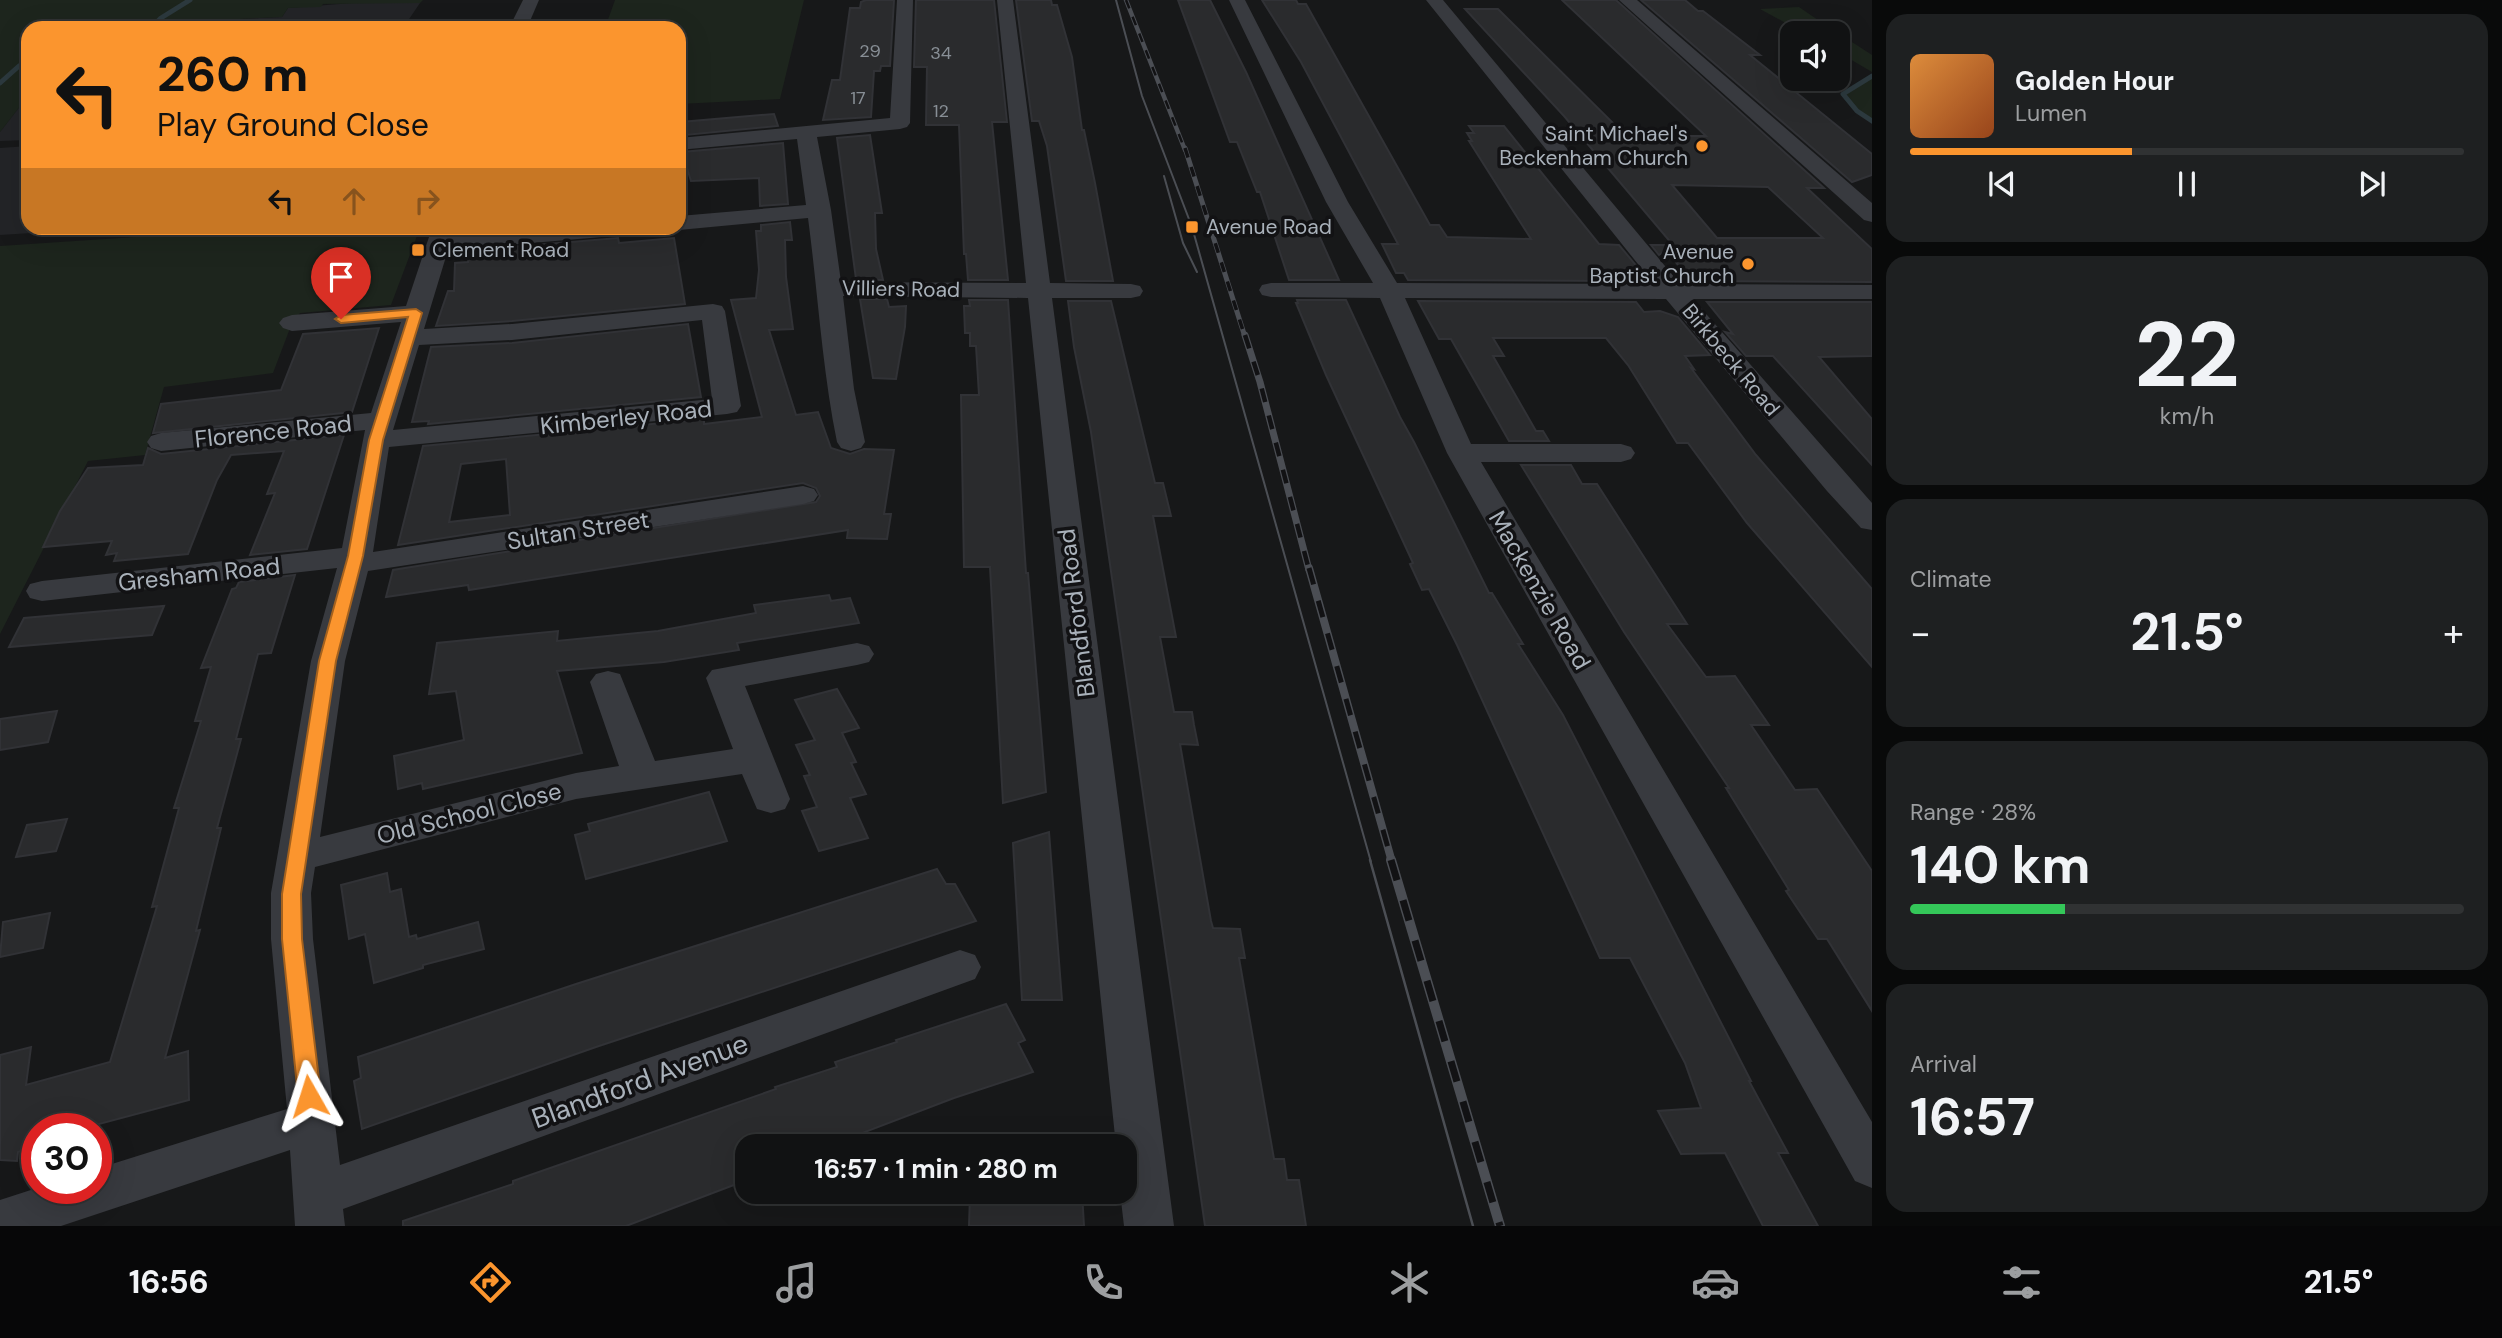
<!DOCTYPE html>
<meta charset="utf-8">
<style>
:root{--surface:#111213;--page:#1e2021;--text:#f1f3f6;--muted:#9c9ea0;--line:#303233;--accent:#fb952e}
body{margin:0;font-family:"DM Sans",sans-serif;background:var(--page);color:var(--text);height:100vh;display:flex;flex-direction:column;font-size:26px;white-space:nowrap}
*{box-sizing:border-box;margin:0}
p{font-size:23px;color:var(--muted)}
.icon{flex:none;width:38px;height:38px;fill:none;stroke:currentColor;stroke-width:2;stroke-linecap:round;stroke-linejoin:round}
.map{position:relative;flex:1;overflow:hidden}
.side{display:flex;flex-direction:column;gap:14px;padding:14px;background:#090a0a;width:630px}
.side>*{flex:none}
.top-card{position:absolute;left:21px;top:21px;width:665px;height:214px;border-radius:21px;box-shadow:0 7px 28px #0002,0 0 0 2px var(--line);background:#fb952e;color:#111;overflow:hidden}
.buttons{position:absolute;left:1780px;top:21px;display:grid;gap:14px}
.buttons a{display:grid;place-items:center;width:70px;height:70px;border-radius:14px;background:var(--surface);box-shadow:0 7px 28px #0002,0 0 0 2px var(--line);font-size:35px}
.speed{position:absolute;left:21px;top:1113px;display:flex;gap:14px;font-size:35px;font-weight:700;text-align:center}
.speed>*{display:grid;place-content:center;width:91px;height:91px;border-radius:50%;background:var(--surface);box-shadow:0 7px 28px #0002,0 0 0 2px var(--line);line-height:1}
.speed .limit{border:10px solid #d22;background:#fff;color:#111}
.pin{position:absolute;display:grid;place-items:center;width:60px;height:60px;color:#fff;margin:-72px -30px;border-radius:50% 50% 50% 0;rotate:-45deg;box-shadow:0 0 7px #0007}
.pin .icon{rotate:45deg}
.me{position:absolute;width:77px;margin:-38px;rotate:354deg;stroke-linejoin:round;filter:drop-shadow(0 0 5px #0008)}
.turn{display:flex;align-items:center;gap:24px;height:147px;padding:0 21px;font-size:32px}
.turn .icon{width:91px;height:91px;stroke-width:2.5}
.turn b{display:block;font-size:49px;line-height:60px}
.lanes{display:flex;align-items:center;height:66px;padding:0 21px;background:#0003;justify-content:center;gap:35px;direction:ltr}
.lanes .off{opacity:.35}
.big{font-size:52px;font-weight:700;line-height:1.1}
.side .widget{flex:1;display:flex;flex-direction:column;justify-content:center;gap:10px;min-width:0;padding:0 24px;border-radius:21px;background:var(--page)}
.side .dial{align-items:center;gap:0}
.dial b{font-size:91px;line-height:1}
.song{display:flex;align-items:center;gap:21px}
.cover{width:84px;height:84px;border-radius:10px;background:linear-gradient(135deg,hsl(30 70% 55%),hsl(20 70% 35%))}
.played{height:7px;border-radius:4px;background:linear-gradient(90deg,var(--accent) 40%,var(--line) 40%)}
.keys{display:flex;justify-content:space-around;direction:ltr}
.heat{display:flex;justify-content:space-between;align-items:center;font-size:38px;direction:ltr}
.charge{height:10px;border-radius:5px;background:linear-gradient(90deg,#34c759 28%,var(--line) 0)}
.trip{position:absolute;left:735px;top:1134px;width:402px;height:70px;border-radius:21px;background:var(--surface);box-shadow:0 7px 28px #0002,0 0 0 2px var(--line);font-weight:700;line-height:70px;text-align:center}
.tabs{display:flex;height:112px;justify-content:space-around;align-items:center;background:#070708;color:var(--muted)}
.tabs .icon{width:49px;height:49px}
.tabs .selected{color:var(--accent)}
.tabs b{font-size:32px;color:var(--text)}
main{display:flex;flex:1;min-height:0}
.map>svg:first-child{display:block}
.built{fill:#232427}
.green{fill:#1d251d}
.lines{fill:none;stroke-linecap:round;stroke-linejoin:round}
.stream{stroke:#2c393e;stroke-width:5}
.building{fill:#2a2b2d;stroke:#313236;stroke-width:2;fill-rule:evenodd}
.street{fill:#383a3f;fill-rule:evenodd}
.tram-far1{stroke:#4b4e54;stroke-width:2}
.tram{stroke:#4b4e54;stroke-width:2.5}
.rail-far4-casing{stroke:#4b4e54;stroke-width:4.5}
.rail-far3-casing{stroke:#4b4e54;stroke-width:5}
.rail-far2-casing{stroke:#4b4e54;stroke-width:7}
.rail-far1-casing{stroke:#4b4e54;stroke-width:8}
.rail-casing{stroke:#4b4e54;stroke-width:10}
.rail-far4{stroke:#121214;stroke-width:2.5;stroke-dasharray:9;stroke-linecap:butt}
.rail-far3{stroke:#121214;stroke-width:3.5;stroke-dasharray:10;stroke-linecap:butt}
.rail-far2{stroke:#121214;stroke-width:4.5;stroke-dasharray:14;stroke-linecap:butt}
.rail-far1{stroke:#121214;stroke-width:5;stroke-dasharray:17;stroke-linecap:butt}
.rail{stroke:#121214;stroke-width:7;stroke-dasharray:21;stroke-linecap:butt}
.route{fill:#fb952e;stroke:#a3611e;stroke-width:2}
.poi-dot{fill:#fb952e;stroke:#121214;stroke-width:2.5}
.labels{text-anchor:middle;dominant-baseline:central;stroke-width:7;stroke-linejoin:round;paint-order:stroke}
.far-number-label{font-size:18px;fill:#888f96}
.far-poi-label{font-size:21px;fill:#a9b1ba;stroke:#121214;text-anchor:end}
.far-street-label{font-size:21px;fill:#a9b1ba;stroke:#121214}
.street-label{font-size:24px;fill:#a9b1ba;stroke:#121214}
.near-street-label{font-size:28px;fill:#a9b1ba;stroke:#121214}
</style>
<main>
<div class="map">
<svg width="1872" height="1226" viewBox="0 0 1872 1226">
<rect width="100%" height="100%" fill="#171819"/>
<g class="built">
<polygon points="365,2 420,3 403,28 169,28 173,22 282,17 288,8"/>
<polygon points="28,96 28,140 0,141 0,132"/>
<polygon points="28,146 28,228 111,228 0,235 0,148"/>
</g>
<g class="green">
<polygon points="0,0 423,0 420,3 323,4 321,7 288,8 282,17 173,22 169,28 28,28 28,96 0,132"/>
<polygon points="615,0 804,0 780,99 679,104 679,28 605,28"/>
<polygon points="1799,7 1837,33 1804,33 1760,9"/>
<polygon points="285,21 280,28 181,28 184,24"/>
<polygon points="1838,33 1872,55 1872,72 1838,52"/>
<polygon points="1872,76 1872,121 1857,111 1843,94"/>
<polygon points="270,228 420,228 391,305 300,313 292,323 273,373 164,387 145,455 88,461 0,634 0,246"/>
</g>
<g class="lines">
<g class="stream">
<polyline points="151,28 161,18 190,0"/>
<polyline points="1872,76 1843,94 1857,111 1872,121"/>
<polyline points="0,83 19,66 28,62"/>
</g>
</g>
<g class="building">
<polygon points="866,0 894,0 890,66 881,66 880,71 874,71 871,117 823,120 832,80 840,80 850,8 860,8 861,2"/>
<polygon points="916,0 994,0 1007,122 992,122 1008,280 968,280 966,254 964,254 959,125 926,125 927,67 914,67"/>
<polygon points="1016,0 1051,0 1052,5 1057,5 1072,57 1082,130 1084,130 1095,183 1113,281 1066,281 1047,146 1039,121 1032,121"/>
<polygon points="1178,0 1210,0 1246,72 1339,280 1289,280 1260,192 1257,192 1237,142 1230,142"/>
<polygon points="1262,0 1296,0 1298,4 1306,4 1430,225 1439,225 1447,237 1531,239 1469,141 1472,141 1467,133 1474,133 1469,126 1504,126 1599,244 1619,245 1639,269 1623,281 1408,280 1404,273 1396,273 1382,244 1398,244 1301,62"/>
<path d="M1562 0H1616L1824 188H1807L1872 249V282L1691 281 1666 250 1659 255 1651 245H1673L1564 116 1465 9H1498L1626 136H1706ZM1672 185 1768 187 1823 238H1717Z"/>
<polygon points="1641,0 1685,0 1698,11 1703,11 1760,55 1750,55 1872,154 1872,175 1852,182"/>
<polygon points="774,114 778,126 685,135 681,122"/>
<polygon points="870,135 882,213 875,213 876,249 883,280 856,279 837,138"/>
<polygon points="783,143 788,204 760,206 759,178 691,181 682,152"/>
<path d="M790 222 792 240H785L786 277 793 329 769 330 796 415 818 412 831 448 850 454 864 449 894 450 884 514H891L887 539 847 538 848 530 469 590 468 585 386 597 393 570 816 502 820 496 816 488 803 483 398 545 423 446 704 419V424L762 417 731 300 756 298 759 270 756 231H761V225ZM506 459 510 515 449 522 461 464Z"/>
<polygon points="618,238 619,243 674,238 685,304 512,321 436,326 448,291 454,291 455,263 468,262 468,256 512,252 512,247"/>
<polygon points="860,299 887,299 889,307 906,306 905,327 896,379 873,378"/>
<polygon points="969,300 1008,300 1026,573 1028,573 1046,792 1003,803 990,567 964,567 961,395 979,395 976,346 970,346 970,333 965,333 964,306 970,306"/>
<polygon points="1297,300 1346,300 1400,417 1414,442 1489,593 1492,593 1523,644 1518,644 1563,715 1751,1081 1749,1081 1788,1153 1778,1153 1818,1226 1763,1226 1725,1153 1681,1154 1658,1111 1701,1108 1685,1063 1630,958 1600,958 1457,645 1429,589 1422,590 1410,564 1413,563 1326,375 1296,303 1298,303"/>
<polygon points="1068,301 1111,301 1155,483 1163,483 1171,516 1153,516 1176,637 1160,637 1174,712 1192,712 1194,725 1198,745 1180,744 1211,921 1213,928 1240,929 1245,958 1239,958 1274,1159 1284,1159 1287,1180 1299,1180 1306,1226 1205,1226 1091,432 1074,347"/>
<polygon points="1418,301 1636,302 1644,312 1660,311 1678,317 1710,355 1685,356 1694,369 1691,368 1756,455 1872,589 1872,667 1747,523 1688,443 1677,443 1628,365 1606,338 1493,338 1504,356 1493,356 1536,431 1543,431 1549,441 1509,441 1451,339 1439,339"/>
<polygon points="1707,302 1872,302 1872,356 1819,357 1872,419 1872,465 1773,356 1746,356 1725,332 1733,334"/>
<polygon points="688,324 701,397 428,424 429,421 412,422 431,347 512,343"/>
<polygon points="379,328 352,412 153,433 161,404 281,390 303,334"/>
<polygon points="344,435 307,549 250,555 275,493 267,494 284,451 231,455 217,480 188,554 114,561 117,553 106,555 112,541 43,547 60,511 88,468 143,465 148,448 161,454"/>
<polygon points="1521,465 1571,465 1582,484 1597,484 1687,624 1667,624 1706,677 1735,676 1769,725 1751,725 1795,790 1817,789 1872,871 1872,1011 1827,939 1818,939 1786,891 1789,890 1726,788 1729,788 1624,632"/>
<polygon points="295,575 271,653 258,654 236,739 241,739 217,828 221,828 196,931 200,930 165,1058 188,1051 189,1100 88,1127 89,1119 56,1129 37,1129 37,1147 18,1152 17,1161 0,1160 0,1055 31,1047 26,1085 110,1062 157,906 152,907 179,808 174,808 201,721 195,721 211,667 201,668 232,589 236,588 239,582"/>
<polygon points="829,595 831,601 850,598 859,623 737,643 739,650 664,662 557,671 582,753 423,789 422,783 398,789 394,756 464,740 456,691 429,694 437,643 558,631 557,641 658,631 756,613 754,605"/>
<polygon points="164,606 152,635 9,647 24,618"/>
<polygon points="837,689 859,728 842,733 856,762 851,763 866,794 850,798 868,838 819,851 802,811 817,807 804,776 810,775 796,745 815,740 795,700"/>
<polygon points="57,711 48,742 0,750 0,719"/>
<polygon points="709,792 727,841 586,879 575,835 590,831 588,824"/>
<polygon points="67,819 56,851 16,857 27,825"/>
<polygon points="1049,832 1062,1000 1022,1000 1013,843"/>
<polygon points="937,869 946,884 955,884 976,921 596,1047 362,1129 354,1081 361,1078 358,1057 576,984"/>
<polygon points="387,873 390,892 401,889 409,937 416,935 417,939 478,922 484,949 423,965 423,968 374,983 365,934 349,939 341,885"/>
<polygon points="50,913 43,948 0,957 3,922"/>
<polygon points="1006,1004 1025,1040 1018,1043 1033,1072 954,1098 849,1138 852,1146 747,1146 747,1180 626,1226 403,1226 403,1221 513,1184 513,1181 776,1089 775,1087 837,1067 835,1062 897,1042 896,1040"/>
<polygon points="1013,1192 1082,1192 1084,1226 969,1226 970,1195 1013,1195"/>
</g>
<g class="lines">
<g class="street">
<polygon points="523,0 539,0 527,28 509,28"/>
<path d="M897 0H913L910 123 907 127 900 129 817 137 831 210 841 282 1026 283 997 0H1013L1050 283 1131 284 1140 286 1143 291 1140 296 1131 298H1052L1174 1226H1124L1120 1192H1125V1146H1116L1028 298 843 296 854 389 865 442 861 448 851 451 841 448 837 442C822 368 818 293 808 218L679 230 671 228H679V216L806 205 797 139 679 150V138L890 118Z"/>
<polygon points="1229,0 1245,0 1348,202 1397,283 1654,284 1426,0 1443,0 1680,284 1872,285 1872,299 1693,299 1872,503 1872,530 1861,528 1827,491 1666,299 1405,298 1471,444 1621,444 1631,447 1635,453 1631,459 1621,462 1481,462 1872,1122 1872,1188 1855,1181 1447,453 1380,298 1271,297 1262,295 1259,290 1262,285 1271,283 1373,283 1326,202"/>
<polygon points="1619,0 1637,0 1872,203 1872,222 1864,220"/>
<path d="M432 228H454L452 236 552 228H636L633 233 625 235 448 250 424 329 512 324 713 304 722 306 725 311 741 406 737 412 727 414 389 447 373 552 803 486 814 489 818 495 814 501 803 504 368 571 345 661 320 837 576 773 619 766 590 682 596 674 608 671 620 674 655 761 733 749 706 678 712 670 857 643 869 646 874 654 869 662 857 665 745 686 790 799 785 809 771 813 757 809 742 774 576 799 315 867 311 893 313 939 340 1165 960 950 975 955 981 967 975 979 343 1209 345 1226H295L290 1150 61 1226H0V1200L37 1188H96V1169L287 1109 271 939V893L311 661 337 568 42 601 30 598 26 591 30 584 42 581 342 548 365 430 161 451 151 448 147 442 151 436 161 433 371 413 401 322 292 331 283 328 279 323 283 318 292 315 406 306ZM702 320 712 399 393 430 419 345 512 340Z"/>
</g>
<g class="tram-far1">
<polyline points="1116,0 1142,96 1192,227 1371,862"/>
<polyline points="1164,176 1183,243 1197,272"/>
</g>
<polyline class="tram" points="1370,860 1473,1226"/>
<g class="rail-far4-casing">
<polyline id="rail-far4" points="1126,0 1185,150"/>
</g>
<g class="rail-far3-casing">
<polyline id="rail-far3" points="1185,148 1245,337"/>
</g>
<g class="rail-far2-casing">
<polyline id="rail-far2" points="1245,335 1260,382 1309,570"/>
</g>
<g class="rail-far1-casing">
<polyline id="rail-far1" points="1309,568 1392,862"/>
</g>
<g class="rail-casing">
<polyline id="rail" points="1391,860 1500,1226"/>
</g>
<use href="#rail-far4" class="rail-far4"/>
<use href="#rail-far3" class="rail-far3"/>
<use href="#rail-far2" class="rail-far2"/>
<use href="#rail-far1" class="rail-far1"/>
<use href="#rail" class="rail"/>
</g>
<polygon class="route" points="416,309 422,313 383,440 363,556 336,661 301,894 302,939 321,1096 317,1103 309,1106 302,1103 298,1096 282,939 282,894 319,661 348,556 369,440 408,317 341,323 335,319 341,315"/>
<g class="poi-dot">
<circle cx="1702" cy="146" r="7"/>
<rect x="1185" y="220" width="14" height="14" rx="3.5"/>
<rect x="411" y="243" width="14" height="14" rx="3.5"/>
<circle cx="1748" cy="264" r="7"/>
</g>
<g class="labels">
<g class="far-number-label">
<text x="870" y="51">29</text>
<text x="941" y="53">34</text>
<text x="858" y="98">17</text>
<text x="941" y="111">12</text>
</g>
<g class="far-poi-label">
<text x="1688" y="134">Saint Michael's<tspan x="1688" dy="24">Beckenham Church</tspan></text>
<text x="1206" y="227" text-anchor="start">Avenue Road</text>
<text x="432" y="250" text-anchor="start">Clement Road</text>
<text x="1734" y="252">Avenue<tspan x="1734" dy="24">Baptist Church</tspan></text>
</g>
<g class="far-street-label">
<text transform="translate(901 289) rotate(1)">Villiers Road</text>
<text transform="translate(1731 360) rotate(50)">Birkbeck Road</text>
</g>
<g class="street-label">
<text transform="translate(626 417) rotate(-6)">Kimberley Road</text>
<text transform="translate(273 431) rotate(-6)">Florence Road</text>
<text transform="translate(578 530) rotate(-9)">Sultan Street</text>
<text transform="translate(199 574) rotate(-6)">Gresham Road</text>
<text transform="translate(1540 590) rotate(60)">Mackenzie Road</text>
<text transform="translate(1076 613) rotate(-97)">Blandford Road</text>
<text transform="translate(469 813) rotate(-14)">Old School Close</text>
</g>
<g class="near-street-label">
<text transform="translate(640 1081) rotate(-20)">Blandford Avenue</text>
</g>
</g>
</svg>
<div class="buttons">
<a><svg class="icon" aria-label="sound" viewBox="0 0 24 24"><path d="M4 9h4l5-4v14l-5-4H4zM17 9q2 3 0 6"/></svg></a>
</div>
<div class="speed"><div class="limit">30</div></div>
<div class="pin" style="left:341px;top:319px;background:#d93025"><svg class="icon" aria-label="arrive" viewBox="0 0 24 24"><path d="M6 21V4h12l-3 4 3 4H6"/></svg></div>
<svg class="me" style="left:309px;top:1096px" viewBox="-20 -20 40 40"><path d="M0-17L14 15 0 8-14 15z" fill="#fb952e" stroke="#fff" stroke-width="4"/></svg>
<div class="trip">16:57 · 1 min · 280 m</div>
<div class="top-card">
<div class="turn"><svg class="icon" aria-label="left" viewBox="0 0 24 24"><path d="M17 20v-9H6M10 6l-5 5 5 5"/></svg><div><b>260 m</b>Play Ground Close</div></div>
<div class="lanes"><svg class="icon" aria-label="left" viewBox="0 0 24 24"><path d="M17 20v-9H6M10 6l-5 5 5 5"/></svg><svg class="icon off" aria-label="ahead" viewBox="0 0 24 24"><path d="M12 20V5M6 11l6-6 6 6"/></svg><svg class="icon off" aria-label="right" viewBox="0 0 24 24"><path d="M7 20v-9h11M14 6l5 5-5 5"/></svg></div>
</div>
</div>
<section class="side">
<div class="widget">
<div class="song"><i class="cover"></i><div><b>Golden Hour</b><p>Lumen</p></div></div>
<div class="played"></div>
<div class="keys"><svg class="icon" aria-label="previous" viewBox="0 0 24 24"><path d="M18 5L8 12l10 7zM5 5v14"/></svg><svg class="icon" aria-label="pause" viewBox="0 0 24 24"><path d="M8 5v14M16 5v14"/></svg><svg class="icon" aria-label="next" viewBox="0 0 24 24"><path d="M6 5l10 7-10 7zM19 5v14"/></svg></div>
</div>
<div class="widget dial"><b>22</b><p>km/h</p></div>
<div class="widget"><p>Climate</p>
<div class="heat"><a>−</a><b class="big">21.5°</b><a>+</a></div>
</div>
<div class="widget"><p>Range · 28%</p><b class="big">140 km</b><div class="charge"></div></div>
<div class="widget"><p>Arrival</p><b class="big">16:57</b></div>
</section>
</main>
<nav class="tabs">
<b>16:56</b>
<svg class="icon selected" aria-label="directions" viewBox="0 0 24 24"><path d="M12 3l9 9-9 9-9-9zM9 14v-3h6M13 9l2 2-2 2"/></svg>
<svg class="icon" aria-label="music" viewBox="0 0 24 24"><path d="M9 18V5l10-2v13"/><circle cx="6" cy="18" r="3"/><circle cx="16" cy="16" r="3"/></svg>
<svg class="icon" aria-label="phone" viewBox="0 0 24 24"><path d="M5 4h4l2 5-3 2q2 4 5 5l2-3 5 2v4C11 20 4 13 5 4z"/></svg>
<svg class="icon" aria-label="climate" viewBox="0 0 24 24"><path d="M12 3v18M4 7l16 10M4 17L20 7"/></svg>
<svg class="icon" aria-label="car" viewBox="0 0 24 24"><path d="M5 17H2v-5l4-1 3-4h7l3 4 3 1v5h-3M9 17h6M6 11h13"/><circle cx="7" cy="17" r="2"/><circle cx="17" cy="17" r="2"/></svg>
<svg class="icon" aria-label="filters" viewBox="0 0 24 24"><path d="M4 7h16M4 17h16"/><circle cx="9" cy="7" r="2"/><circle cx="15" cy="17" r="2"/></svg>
<b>21.5°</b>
</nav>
